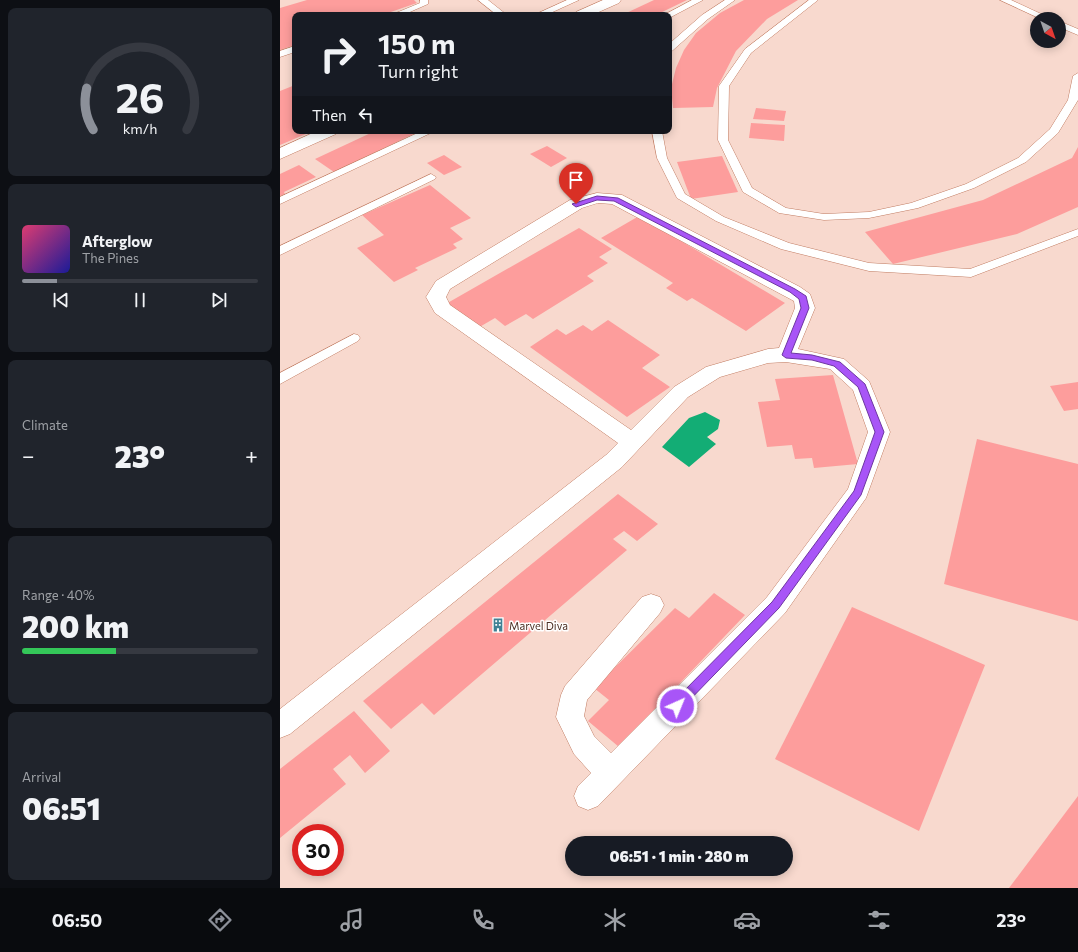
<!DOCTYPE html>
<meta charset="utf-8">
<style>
:root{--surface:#171b24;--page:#20242c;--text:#f1f3f6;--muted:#9ea1a6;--line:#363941;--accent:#8c9099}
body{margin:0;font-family:Commissioner,sans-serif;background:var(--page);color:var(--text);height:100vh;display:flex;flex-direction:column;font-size:15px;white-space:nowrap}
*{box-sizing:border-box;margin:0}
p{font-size:13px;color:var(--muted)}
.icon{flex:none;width:22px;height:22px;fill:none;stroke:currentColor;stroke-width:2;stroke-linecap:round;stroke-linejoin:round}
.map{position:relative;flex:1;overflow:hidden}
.panel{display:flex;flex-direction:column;gap:8px;padding:8px;background:#0d0f14;width:280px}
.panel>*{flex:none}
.top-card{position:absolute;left:12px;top:12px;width:380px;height:122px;border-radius:8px;box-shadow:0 2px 10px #0003;background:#171b24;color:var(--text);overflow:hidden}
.needle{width:26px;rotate:140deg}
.fabs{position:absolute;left:750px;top:12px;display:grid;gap:8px}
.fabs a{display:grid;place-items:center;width:36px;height:36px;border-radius:50%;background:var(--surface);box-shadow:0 2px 10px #0003;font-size:20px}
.speed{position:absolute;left:12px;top:824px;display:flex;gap:8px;font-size:20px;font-weight:700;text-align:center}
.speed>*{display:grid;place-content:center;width:52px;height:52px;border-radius:50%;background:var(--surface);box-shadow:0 2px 10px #0003;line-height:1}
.speed .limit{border:6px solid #d22;background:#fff;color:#111}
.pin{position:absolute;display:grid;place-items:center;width:34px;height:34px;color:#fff;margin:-41px -17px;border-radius:50% 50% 50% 0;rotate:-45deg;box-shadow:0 0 4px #0007}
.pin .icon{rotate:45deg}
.me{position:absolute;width:44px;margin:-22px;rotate:44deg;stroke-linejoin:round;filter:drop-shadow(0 0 3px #0008)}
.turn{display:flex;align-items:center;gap:14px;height:84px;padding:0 20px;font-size:18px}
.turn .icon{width:52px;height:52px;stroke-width:2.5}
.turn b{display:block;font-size:28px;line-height:34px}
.then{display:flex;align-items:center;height:38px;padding:0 20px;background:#0003;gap:8px;font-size:15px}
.big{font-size:30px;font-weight:800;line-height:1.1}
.panel .card{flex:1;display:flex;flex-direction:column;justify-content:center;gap:6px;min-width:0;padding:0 14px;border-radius:8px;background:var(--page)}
.panel .dial{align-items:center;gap:0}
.dial svg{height:104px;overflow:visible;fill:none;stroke:var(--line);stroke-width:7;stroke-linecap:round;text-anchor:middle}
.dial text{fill:var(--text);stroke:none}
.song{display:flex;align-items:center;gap:12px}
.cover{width:48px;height:48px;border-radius:6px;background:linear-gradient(135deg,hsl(340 70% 55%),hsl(240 70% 35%))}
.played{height:4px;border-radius:2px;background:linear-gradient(90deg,var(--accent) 15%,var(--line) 15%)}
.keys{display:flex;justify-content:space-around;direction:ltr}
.heat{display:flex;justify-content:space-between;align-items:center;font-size:22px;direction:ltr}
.charge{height:6px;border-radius:3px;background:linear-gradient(90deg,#34c759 40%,var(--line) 0)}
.trip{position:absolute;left:285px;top:836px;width:228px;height:40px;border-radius:20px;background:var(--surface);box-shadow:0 2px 10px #0003;font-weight:800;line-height:40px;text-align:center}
.menu{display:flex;height:64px;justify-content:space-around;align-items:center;background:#090b0e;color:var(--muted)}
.menu .icon{width:28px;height:28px}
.menu .on{color:var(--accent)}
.menu b{font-size:18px;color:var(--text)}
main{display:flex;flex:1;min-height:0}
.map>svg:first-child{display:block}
.water{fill:#13ad75}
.building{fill:#fd9d9c}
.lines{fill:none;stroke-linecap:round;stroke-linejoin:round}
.service-casing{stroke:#c17c62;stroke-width:1}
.minor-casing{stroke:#c17c62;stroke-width:1}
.service{fill:#fff;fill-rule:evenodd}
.minor{fill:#fff;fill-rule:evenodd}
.route{fill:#a855f7;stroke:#6d37a1}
.labels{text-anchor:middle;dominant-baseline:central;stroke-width:3;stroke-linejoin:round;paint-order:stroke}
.poi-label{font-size:11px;fill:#4d3025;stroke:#fff;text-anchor:start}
</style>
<main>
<section class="panel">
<div class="card dial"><svg viewBox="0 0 100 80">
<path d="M14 69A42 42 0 1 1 86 69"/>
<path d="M14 69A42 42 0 0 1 9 37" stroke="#8c9099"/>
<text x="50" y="56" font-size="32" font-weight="700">26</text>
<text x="50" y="72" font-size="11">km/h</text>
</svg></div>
<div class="card">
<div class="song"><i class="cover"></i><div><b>Afterglow</b><p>The Pines</p></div></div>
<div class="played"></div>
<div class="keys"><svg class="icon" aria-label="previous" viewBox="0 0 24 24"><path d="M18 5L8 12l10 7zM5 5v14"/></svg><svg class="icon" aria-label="pause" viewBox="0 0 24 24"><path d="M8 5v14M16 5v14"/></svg><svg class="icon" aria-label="next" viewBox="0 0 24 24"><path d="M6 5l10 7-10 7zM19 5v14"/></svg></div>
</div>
<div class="card"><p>Climate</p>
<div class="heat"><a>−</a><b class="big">23°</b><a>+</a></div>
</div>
<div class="card"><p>Range · 40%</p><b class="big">200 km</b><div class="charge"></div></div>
<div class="card"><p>Arrival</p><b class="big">06:51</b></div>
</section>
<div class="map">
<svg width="798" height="888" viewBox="0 0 798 888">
<rect width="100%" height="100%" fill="#f8d9ce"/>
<polygon class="water" points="425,412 440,420 438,429 427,437 436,444 409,467 382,447 409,418"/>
<g class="building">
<polygon points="27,0 134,0 137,3 102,15 15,15 15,45 0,50 0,8"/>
<polygon points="374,0 407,0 376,15 342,15"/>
<polygon points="464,0 518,0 487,19 456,51 437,88 433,107 393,108 391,88 396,68 404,50 416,33 440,13"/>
<polygon points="15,85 15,131 33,131 0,145 0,91"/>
<polygon points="476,108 506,111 504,121 473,119"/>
<polygon points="471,123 505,125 504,141 469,138"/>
<polygon points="95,131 140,131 54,172 35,159"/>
<polygon points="267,146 287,158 271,167 250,154"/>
<polygon points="798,147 798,207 737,234 613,264 585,232 703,200 792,158"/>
<polygon points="164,155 182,167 164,175 147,163"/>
<polygon points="442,156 458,192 411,199 397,162"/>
<polygon points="19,165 36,177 4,192 5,194 0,196 0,174"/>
<polygon points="150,185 191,218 170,228 183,239 173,244 177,248 135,268 138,270 114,282 77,248 104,235 82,215"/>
<polygon points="359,216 505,303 466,331 412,298 407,301 386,288 393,283 321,238"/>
<polygon points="299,228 332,249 319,257 328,263 307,276 314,281 253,319 246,314 225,326 215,318 196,329 164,305"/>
<polygon points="328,320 380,355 362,368 390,387 347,417 250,347 277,329 286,335 303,325 312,331"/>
<polygon points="553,375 578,464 534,468 532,458 515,459 512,445 487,447 478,402 500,400 495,379"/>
<polygon points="798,382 798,409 784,411 770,386"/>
<polygon points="697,439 798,464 798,621 664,584"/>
<polygon points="338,494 378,524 357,541 344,531 333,539 347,550 154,715 142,703 111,729 83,701"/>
<polygon points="434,593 465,615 339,747 308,721 329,700 314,688 395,608 409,618"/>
<polygon points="572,607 705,665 639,831 495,759"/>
<polygon points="74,711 110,751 85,773 70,755 53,769 66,784 0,838 0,769"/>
<polygon points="798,796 798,888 729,888"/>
</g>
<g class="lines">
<g class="service-casing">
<g id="service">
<polygon points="140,0 148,0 148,4 123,15 111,15 140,3"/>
<polygon points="198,0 208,0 227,15 217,15"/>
<polygon points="287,0 299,0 266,15 254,15"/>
<polygon points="412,0 423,0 391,17 384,15"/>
<polygon points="445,0 455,0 428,19 392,51 389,52 389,44 422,15"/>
<polygon points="529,0 538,0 471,53 449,86 448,140 472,188 506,208 544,214 589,212 631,203 686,184 738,158 770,129 788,100 793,76 798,73 798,100 778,133 746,162 694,188 638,208 589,218 544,220 499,213 463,192 438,140 439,86 465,49"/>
<polygon points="720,0 731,0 772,19 761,19"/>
<polygon points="779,21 798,29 798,35 779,27"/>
<polygon points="15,46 15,52 0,57 0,51"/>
<polygon points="142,131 155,131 0,204 0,197"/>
<polygon points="372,131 382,131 387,158 405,194 444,217 509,243 589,263 690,269 798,229 798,236 691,277 589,271 501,249 436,221 397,198 377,158"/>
<polygon points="151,174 156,177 155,179 0,255 0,246"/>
<polygon points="74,334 78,335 80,338 78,341 0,384 0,373"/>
</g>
</g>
<g class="minor-casing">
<g id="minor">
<polygon points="323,0 341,0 339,3 312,15 294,15 296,12"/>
<polygon points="37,131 58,131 56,134 0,159 0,148"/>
<path d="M317 193 342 195 520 287 530 294 535 308 518 349 564 359 589 381 610 432 586 498 505 613 318 806 308 810 298 806 294 796 298 786 311 773 294 754 276 717 281 695 285 686 362 597 371 594 380 597 384 605 380 613 307 700 304 716 314 736 331 753 487 597 568 489 588 432 573 390 550 369 506 362 488 363 440 377 408 397 342 467 10 734 0 738V709L326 455 338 443 155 313 146 297 156 281 290 200ZM318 203 332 204 514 301 515 308 499 348 488 349 426 367 394 387 351 430 170 305 166 297 170 289 302 208Z"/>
</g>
</g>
<use href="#service" class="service"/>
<use href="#minor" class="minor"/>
</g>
<polygon class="route" points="317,196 338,198 515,289 526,296 529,308 511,353 532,355 560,362 585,384 604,432 581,495 499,608 401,709 397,711 393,709 391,706 393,702 492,602 574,491 595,432 578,387 554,366 532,360 506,358 502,355 521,308 519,299 510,292 334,201 317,200 296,207 292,204"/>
<defs>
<g id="building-bare" transform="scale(1.08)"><path d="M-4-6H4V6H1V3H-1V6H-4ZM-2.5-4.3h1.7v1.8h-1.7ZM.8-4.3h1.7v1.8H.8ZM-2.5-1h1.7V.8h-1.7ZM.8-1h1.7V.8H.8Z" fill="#408094" stroke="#fff" stroke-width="2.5" paint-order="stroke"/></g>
</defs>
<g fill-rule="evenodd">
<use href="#building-bare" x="218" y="625"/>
</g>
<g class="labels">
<g class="poi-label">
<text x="229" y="625">Marvel Diva</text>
</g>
</g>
</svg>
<div class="fabs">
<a><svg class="needle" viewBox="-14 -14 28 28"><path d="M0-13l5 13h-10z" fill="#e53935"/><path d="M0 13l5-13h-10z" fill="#9ea1a6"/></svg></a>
</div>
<div class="speed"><div class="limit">30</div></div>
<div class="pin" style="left:296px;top:204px;background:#d93025"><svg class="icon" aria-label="arrive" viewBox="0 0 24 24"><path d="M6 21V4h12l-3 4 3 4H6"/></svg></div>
<svg class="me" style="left:397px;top:706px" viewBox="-20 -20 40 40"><circle r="17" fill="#a855f7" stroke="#fff" stroke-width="3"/><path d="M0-11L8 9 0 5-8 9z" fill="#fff"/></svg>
<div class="trip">06:51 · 1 min · 280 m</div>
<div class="top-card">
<div class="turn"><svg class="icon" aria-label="right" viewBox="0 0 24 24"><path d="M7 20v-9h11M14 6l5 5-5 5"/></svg><div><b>150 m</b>Turn right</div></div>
<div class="then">Then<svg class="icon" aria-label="left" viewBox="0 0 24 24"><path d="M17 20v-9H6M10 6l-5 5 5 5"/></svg></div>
</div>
</div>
</main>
<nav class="menu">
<b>06:50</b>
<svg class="icon on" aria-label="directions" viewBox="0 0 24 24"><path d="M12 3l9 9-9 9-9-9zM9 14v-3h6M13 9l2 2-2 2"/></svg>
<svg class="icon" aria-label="music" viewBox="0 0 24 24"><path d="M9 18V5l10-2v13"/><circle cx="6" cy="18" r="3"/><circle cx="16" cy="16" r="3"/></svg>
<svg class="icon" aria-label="phone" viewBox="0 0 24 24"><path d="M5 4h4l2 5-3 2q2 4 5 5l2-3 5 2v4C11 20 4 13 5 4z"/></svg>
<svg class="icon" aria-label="climate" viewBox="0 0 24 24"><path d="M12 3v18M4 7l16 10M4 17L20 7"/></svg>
<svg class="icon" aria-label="car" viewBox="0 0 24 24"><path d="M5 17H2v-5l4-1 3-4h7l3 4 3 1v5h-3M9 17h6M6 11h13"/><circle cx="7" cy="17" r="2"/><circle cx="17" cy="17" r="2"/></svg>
<svg class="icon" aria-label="filters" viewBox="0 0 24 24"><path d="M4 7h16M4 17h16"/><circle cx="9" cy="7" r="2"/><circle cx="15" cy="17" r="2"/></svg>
<b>23°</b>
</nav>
